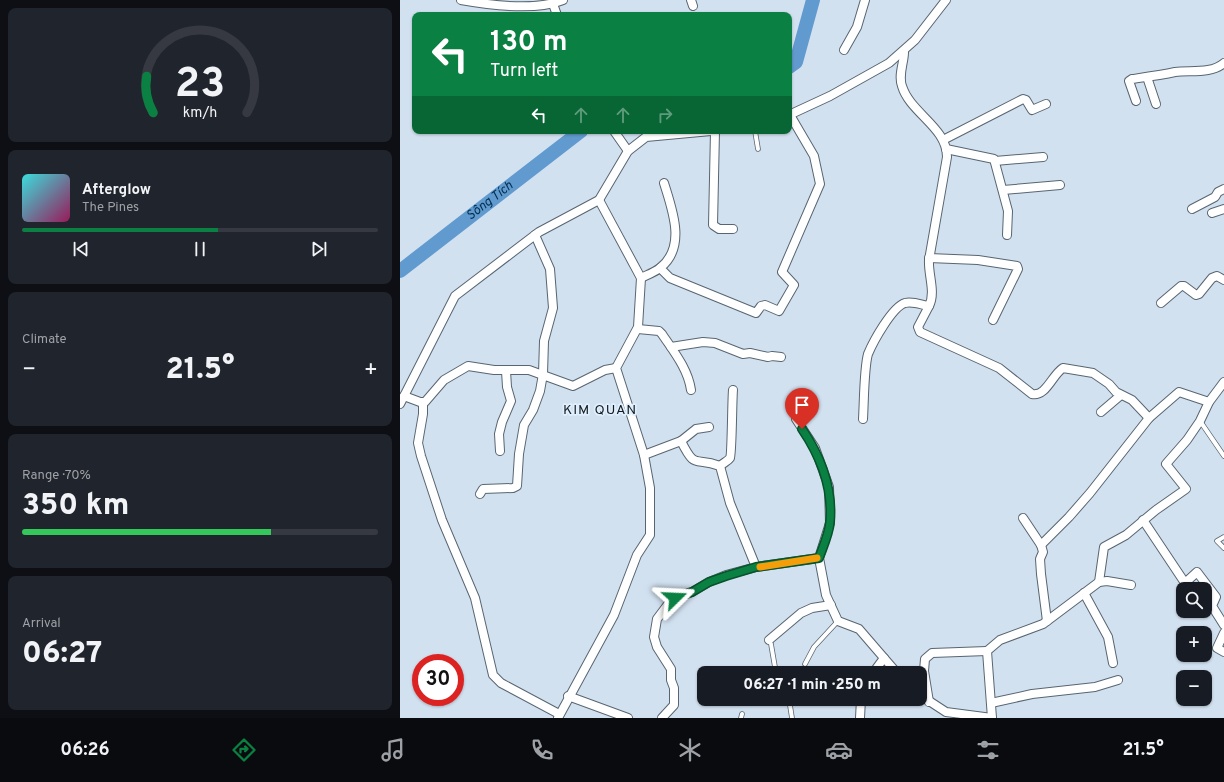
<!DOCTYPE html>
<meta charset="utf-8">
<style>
:root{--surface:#171b24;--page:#20242c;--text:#f1f3f6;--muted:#9ea1a6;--line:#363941;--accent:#0b8043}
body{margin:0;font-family:Overpass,sans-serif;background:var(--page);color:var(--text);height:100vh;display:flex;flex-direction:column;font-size:15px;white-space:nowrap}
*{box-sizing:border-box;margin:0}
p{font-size:13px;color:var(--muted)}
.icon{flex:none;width:22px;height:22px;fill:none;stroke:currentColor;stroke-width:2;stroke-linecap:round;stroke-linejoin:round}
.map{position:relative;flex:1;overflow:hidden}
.side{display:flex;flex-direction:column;gap:8px;padding:8px;background:#0d0f14;width:400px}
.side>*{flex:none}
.hud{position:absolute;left:12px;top:12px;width:380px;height:122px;border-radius:8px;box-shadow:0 1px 3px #0004;background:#0b8043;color:#fff;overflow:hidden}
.buttons{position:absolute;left:776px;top:582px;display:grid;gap:8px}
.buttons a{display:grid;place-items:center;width:36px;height:36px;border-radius:8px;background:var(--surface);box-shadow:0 1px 3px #0004;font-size:20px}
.speed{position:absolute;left:12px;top:654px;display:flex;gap:8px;font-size:20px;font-weight:700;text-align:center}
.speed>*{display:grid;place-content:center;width:52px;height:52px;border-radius:50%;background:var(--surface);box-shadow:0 1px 3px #0004;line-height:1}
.speed .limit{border:6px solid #d22;background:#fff;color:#111}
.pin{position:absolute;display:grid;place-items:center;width:34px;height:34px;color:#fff;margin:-41px -17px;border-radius:50% 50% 50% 0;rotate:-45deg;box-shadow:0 0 4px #0007}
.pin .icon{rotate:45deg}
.me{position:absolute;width:44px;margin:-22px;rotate:69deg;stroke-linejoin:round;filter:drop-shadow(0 0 3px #0008)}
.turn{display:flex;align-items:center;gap:14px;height:84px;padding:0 12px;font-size:18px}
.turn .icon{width:52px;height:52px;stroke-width:2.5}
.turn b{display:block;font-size:28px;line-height:34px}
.lanes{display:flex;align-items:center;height:38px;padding:0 12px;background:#0003;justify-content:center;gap:20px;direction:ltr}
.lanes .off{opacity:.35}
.big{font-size:30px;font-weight:800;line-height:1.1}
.side .tile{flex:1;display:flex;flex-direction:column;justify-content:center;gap:6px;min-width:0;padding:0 14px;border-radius:8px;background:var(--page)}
.side .dial{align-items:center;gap:0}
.dial svg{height:104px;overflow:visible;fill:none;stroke:var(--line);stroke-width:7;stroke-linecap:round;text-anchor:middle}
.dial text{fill:var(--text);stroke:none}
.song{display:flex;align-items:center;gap:12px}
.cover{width:48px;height:48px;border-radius:6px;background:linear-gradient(135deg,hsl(180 70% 55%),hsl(330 70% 35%))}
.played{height:4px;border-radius:2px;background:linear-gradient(90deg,var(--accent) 55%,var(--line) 55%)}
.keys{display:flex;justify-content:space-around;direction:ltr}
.heat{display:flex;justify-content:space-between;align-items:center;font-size:22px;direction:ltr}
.charge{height:6px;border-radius:3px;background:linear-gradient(90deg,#34c759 70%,var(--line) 0)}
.trip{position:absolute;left:297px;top:666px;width:230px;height:40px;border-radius:8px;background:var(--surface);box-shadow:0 1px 3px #0004;font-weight:800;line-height:40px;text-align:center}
.menu{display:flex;height:64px;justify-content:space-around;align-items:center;background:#090b0e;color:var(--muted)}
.menu .icon{width:28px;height:28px}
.menu .selected{color:var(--accent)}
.menu b{font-size:18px;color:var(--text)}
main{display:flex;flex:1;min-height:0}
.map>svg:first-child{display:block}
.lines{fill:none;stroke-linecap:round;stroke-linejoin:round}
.river{stroke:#619ace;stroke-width:14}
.service-casing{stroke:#586571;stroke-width:5.5}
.minor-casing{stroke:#586571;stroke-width:10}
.service{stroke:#fff;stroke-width:4}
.minor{stroke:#fff;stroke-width:8}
.route-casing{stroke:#07532c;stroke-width:10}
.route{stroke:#0b8043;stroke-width:7}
.slow{stroke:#f59e0b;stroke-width:7}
.labels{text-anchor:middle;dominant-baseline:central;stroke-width:3.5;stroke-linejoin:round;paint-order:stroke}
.water-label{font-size:13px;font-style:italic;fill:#002e4f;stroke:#dfeffd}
.quarter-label{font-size:14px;letter-spacing:1px;fill:#14191e;stroke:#dfeffd}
</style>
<main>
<section class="side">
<div class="tile dial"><svg viewBox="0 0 100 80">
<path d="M14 69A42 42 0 1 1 86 69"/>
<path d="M14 69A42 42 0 0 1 9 41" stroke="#0b8043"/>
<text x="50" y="56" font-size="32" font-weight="700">23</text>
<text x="50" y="72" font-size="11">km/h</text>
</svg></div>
<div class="tile">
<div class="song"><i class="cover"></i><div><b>Afterglow</b><p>The Pines</p></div></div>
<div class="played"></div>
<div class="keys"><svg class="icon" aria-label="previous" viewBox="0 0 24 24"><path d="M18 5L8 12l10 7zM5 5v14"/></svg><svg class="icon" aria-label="pause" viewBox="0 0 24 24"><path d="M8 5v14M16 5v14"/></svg><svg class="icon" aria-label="next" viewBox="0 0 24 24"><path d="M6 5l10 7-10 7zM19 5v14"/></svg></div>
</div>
<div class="tile"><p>Climate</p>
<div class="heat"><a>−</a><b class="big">21.5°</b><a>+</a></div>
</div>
<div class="tile"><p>Range · 70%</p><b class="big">350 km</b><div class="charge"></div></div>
<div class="tile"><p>Arrival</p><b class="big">06:27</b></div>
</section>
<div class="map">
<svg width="824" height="718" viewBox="0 0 824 718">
<rect width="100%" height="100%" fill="#d2e1f0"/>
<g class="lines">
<g class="river">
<polyline points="389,67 396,62 413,0"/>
<path id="s1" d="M0 271 181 131"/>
</g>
<g class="service-casing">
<g id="service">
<polyline points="355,131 358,149"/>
<polyline points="800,421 824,456"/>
<polyline points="824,537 817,541 824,548"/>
<polyline points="371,644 376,673"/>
<polyline points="405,664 414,647 438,621"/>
<polyline points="389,699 392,718"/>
<polyline points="341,718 342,714"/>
</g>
</g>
<g class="minor-casing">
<g id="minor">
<path d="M61 0C89 5 136 11 163 0"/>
<polyline points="291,0 293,6"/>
<polyline points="153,4 157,15"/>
<polyline points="444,50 457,27 465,0"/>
<polyline points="747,77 756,104"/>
<path d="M736 101 729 81 732 79C746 77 761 75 775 72 791 70 811 74 824 63"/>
<polyline points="389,115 430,96 489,63 515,40 546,0"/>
<polyline points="214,131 228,151"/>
<polyline points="315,131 313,225 319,229 333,229"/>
<polyline points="543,140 623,99 626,100 632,110 646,104"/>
<polyline points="546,149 594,159 608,211 607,235"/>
<polyline points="595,161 643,157"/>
<polyline points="603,190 660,185"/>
<polyline points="792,209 815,197 818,192 824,189"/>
<polyline points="812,213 824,209"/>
<polyline points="529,258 578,260 617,266 618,269 593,320"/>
<polyline points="260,268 270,278 356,313 361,306 365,305 379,311 394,285 382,272 420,184 414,156 390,115"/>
<path d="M241 278C247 275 255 272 260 268 287 247 272 209 264 183"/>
<polyline points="761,303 781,286 784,286 796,295 799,294 812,278 817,276 824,280"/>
<path d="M529 306 518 327 520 332 599 368 632 394C646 397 652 375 663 368L693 373 709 384 716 392 732 400 749 418"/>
<path d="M238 329 259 331 262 334C274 352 288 369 291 390"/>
<polyline points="271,347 303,342 315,343 343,354 350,353 368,357 372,356 381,357"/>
<polyline points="4,396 20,402 25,402 44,380 68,366 94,370 129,370 173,386 205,370 216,368"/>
<polyline points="23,403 23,414 18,443 21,456 42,520 75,598 93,675 101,683 159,714"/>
<polyline points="0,404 55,296 139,232 199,200 228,151 246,137 311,131"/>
<polyline points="701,412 721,395"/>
<polyline points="396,419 415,448 429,487 430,523 419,558 426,595 438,621 459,629 484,658 473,673"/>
<path d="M463 419C464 403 464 368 468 354 473 342 492 307 505 303 513 301 522 305 529 306 536 292 528 275 529 260L547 157C547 127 510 113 502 86 498 75 504 63 504 52"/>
<polyline points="281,441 296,429 309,427"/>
<polyline points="100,451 99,434 102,422 111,401 107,387 106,371"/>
<path d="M244 455 281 441C296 471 294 456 320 466L330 503 356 567"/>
<path d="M320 466C323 463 328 461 330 458 332 454 332 400 333 390"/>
<polyline points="80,494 83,489 113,488 117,486 119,454 124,425 133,410 140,391 143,374 144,341 153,308 150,269 135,235"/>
<polyline points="623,518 641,545 643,552 640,559 641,574 647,621"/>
<polyline points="743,520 785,583 797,572 816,597 812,606 824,625"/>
<polyline points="641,545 669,517 690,493 749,418 779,392 809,402"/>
<polyline points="699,582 707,581 731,585"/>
<polyline points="684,593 708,637 713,663"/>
<polyline points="824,633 817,648 824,652"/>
<polyline points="369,640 401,613 412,608 431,605"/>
<polyline points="587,651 600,640 643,624 699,582 704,547 726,535 756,510 786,489 766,464 787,440 800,421 809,402 824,382"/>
<polyline points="587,651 592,718"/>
<polyline points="484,658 497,673"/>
<polyline points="520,695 546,712 592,718"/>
<polyline points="168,696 228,718"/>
<polyline points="529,702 524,671 525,659 532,653 587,651"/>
<polyline points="591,703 632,694 695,687 718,680"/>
<polyline points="158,718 214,615 237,555 250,535 250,488 244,455 216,368 238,327 241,278 199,200"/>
<polyline points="262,718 274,705 274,688 271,680 271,669 257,647 254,637 257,619 269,603 281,595 292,592 309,582 326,575 356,567 419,558"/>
<polyline points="460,718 461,699"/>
</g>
</g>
<use href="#service" class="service"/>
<use href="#minor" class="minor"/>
</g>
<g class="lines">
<g class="route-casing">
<path id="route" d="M275 598 292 592 309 582 326 576 356 567 419 558C423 547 429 534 430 522 433 488 421 457 402 429"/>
</g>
<use href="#route" class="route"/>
<polyline class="slow" points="360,567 417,558"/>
</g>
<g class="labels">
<g class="water-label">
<text stroke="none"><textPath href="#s1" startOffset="114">Sông Tích</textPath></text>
</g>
<g class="quarter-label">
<text x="200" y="410">KIM QUAN</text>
</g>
</g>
</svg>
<div class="buttons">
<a><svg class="icon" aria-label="search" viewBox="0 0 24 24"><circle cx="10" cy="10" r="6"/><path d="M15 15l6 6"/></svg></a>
<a>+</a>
<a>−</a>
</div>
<div class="speed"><div class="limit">30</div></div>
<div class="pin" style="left:402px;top:429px;background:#d93025"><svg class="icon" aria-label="arrive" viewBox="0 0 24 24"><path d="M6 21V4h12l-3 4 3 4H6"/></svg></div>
<svg class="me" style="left:275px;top:598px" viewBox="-20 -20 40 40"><path d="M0-17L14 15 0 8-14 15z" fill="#0b8043" stroke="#fff" stroke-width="4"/></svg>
<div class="trip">06:27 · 1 min · 250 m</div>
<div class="hud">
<div class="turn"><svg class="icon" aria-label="left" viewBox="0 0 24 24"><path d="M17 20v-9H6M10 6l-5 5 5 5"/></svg><div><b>130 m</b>Turn left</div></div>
<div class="lanes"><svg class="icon" aria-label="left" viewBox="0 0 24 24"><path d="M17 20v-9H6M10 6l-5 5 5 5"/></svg><svg class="icon off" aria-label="ahead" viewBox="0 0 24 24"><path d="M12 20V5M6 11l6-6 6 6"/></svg><svg class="icon off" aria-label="ahead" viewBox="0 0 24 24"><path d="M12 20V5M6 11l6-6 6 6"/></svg><svg class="icon off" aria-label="right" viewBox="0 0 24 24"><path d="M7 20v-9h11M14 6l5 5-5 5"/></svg></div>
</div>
</div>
</main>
<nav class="menu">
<b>06:26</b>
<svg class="icon selected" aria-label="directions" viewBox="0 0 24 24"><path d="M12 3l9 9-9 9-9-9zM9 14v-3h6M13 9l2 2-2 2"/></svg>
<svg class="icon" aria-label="music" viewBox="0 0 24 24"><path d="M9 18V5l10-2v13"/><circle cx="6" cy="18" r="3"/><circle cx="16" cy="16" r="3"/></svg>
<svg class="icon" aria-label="phone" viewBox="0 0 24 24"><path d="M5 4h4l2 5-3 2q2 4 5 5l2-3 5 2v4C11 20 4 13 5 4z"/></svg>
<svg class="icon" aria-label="climate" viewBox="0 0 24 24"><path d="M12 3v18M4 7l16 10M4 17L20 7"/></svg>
<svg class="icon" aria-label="car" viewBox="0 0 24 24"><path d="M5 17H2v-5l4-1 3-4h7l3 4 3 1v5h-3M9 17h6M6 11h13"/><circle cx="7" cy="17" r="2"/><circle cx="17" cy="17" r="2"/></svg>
<svg class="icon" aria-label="filters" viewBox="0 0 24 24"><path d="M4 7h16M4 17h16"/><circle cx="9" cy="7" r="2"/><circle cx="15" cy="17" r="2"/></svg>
<b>21.5°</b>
</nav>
